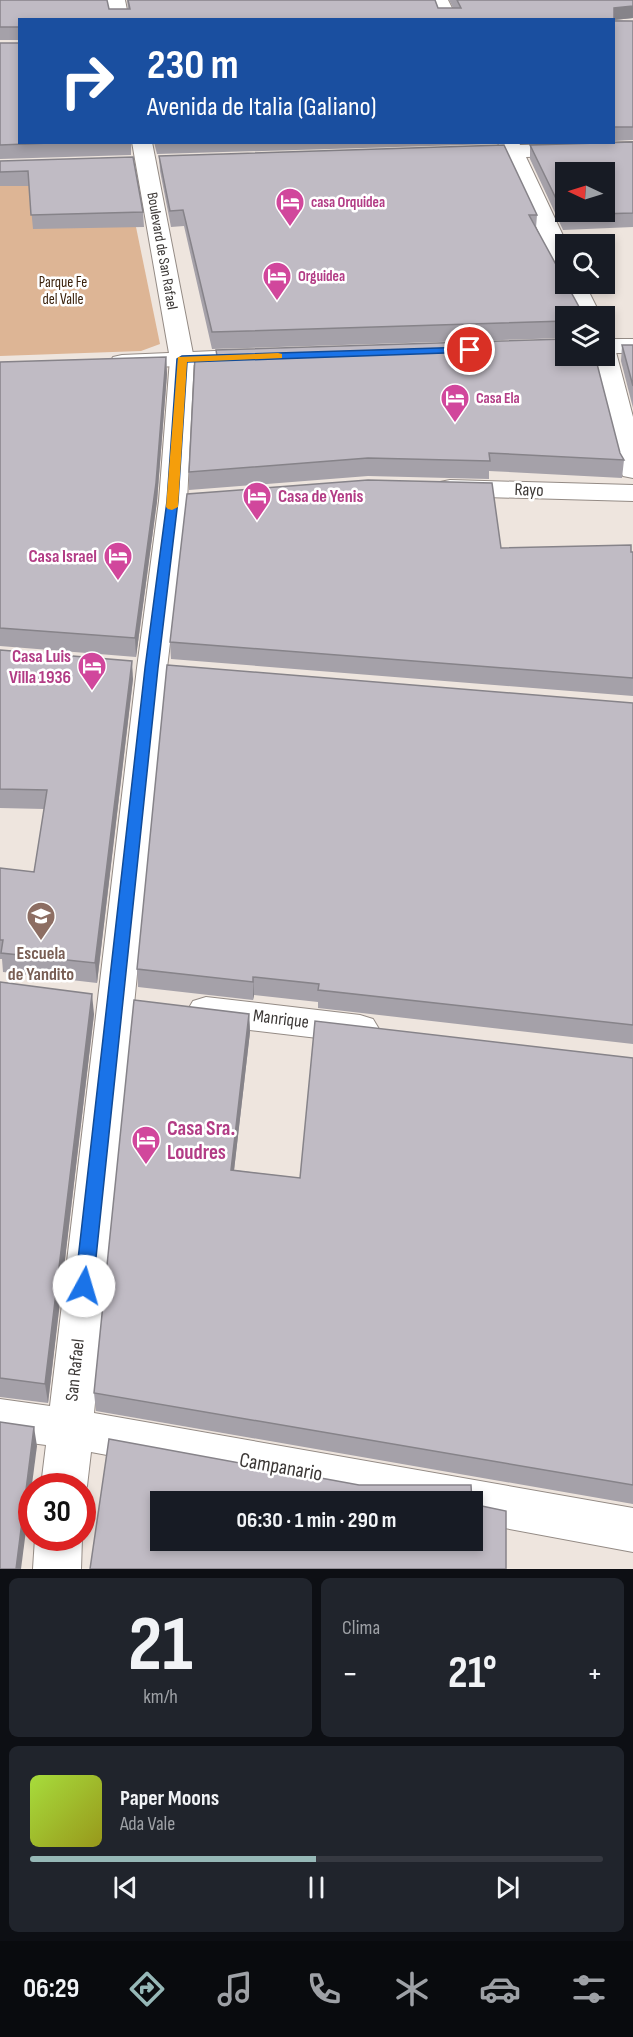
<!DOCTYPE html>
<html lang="es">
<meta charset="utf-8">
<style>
:root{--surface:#171b24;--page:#20242c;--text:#f1f3f6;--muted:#9ea1a6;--line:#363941;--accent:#96b8b7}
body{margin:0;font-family:"Sofia Sans Condensed",sans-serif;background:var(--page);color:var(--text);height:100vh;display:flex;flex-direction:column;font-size:22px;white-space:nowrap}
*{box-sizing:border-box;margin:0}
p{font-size:20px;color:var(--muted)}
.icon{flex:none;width:33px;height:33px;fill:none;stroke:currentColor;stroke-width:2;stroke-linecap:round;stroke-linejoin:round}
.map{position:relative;height:1569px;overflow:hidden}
.drawer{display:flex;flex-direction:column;gap:9px;padding:9px;background:#0d0f14;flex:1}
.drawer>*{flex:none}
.guide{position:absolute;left:18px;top:18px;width:597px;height:126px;border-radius:0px;box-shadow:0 3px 9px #0003;background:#1a4fa0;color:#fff;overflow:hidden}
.needle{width:39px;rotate:274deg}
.fabs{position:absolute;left:555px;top:162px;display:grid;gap:12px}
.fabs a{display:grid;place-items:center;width:60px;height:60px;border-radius:0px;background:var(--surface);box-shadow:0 3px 9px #0003;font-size:30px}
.speed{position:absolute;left:18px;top:1473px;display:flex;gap:12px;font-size:30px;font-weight:700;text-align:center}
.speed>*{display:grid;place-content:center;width:78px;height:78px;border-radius:50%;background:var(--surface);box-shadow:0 3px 9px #0003;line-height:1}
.speed .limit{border:9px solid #d22;background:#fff;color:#111}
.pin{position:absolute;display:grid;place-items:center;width:51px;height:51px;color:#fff;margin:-26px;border:3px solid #fff;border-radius:50%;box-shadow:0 2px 6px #0007}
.me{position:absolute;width:66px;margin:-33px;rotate:6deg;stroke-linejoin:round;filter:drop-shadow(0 0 4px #0008)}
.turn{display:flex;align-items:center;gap:21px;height:126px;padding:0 30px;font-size:27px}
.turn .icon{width:78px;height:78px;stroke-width:2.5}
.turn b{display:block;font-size:42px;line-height:51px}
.big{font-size:45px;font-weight:700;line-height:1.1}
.drawer .tile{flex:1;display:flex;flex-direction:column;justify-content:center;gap:9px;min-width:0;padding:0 21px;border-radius:9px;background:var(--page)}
.drawer .dial{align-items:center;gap:0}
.dial b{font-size:78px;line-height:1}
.song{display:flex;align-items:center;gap:18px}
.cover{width:72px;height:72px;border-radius:9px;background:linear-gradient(135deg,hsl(80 70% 55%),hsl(60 70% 35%))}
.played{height:6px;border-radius:3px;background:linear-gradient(90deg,var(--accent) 50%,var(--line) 50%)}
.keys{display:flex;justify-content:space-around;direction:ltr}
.heat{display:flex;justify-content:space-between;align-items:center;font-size:33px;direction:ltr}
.drawer .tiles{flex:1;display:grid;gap:9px;grid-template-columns:1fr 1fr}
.tile:last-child{grid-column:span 2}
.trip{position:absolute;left:150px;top:1491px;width:333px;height:60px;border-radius:0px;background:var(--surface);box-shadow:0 3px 9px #0003;font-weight:700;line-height:60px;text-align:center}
.tabs{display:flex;height:96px;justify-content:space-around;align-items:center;background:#090b0e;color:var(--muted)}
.tabs .icon{width:42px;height:42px}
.tabs .selected{color:var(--accent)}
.tabs b{font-size:27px;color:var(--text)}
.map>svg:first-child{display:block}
.green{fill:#ddb595}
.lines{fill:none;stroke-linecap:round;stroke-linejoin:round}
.minor-casing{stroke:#948b85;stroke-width:2}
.major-casing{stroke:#948b85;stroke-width:2}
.minor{fill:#fff;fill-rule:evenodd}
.major{fill:#fff;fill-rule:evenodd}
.wall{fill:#a5a1a9}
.shaded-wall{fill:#868389}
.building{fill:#c0bbc4;stroke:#868389;stroke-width:1.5;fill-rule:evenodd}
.route{fill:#1a73e8;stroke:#114b97;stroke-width:1.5}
.slow{fill:#f59e0b}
.labels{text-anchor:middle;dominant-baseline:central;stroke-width:5;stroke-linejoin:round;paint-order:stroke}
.far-hotel-label{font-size:15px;font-weight:bold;fill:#b23c85;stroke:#fff;text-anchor:start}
.far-street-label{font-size:15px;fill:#3c3836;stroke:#fff}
.far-park-label{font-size:15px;fill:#3b220c;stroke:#fff}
.street-label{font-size:18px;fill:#3c3836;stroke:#fff}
.hotel-label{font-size:18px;font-weight:bold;fill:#b23c85;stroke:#fff;text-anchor:end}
.education-label{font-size:18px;font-weight:bold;fill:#785e54;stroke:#fff}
.near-hotel-label{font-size:21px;font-weight:bold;fill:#b23c85;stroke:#fff;text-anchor:start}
.near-street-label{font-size:21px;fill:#3c3836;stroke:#fff}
</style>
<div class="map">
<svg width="633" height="1569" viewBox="0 0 633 1569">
<rect width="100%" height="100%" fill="#eee5de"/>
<polygon class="green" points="0,186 30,186 136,227 160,344 141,351 0,356"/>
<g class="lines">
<g class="minor-casing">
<g id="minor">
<polygon points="107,0 125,0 129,20 111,20"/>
<polygon points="430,0 448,0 458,20 440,20"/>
<polygon points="132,142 152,142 194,359 187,501 167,668 94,1413 633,1508 633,1552 472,1522 472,1502 359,1502 91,1452 87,1486 82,1496 82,1486 41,1486 46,1445 0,1439 0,1399 50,1406 137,668 159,501 170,359"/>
<polygon points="498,142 519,142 520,145 633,142 633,154 526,157 567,244 566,273 558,271 554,266 505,158 457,157 454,153 457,149 499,146"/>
<polygon points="566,279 566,284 585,284 601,316 577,316 562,284"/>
<polygon points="604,345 613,347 616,352 633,417 633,478 623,476 620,470 592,356 604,356"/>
<polygon points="450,480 633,485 633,501 450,496 440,494 436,488 440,482"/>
<polygon points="206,997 360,1015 373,1019 379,1029 373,1039 360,1043 206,1025 193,1021 187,1011 193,1001"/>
<polygon points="35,1538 82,1537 81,1569 33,1569"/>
</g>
</g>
<g class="major-casing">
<g id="major">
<rect x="604" y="339" width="29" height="14"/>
<polygon points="238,350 247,352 250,357 247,362 122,369 113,367 110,362 113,357 122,355"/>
</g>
</g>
<use href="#minor" class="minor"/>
<use href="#major" class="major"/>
</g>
<g class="wall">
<polygon points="0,0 109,9 128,9 127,0 435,0 438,8 453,8 449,0 633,0 633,18 614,20 633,21 633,140 614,141 614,20 20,20 20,40 0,40"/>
<polygon points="0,43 20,142 131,142 131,155 0,159"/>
<polygon points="154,142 497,142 496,144 157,154"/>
<polygon points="633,142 633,227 563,230 530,159 530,145"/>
<polygon points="159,156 537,215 536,228 566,316 566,338 212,349 184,226 171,227 160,171"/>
<polygon points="0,161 143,212 144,227 33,229 29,186 0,186"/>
<polygon points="622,345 633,345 633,408 621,361"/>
<polygon points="216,350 620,453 624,460 622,478 489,471 489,479 368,476 189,490 189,472 216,356"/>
<polygon points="166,357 167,374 157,501 136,657 0,646 0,362"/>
<polygon points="501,548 633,552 633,696 171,659 170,642"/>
<polygon points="0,650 133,679 97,983 3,972 2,959 0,959 0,868 34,872 44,809 0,808"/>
<polygon points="633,703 633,1044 318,1008 318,1002 254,995 253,1000 138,987 137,969"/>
<polygon points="0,982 94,1014 48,1403 0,1397"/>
<polygon points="249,1014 250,1032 234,1170 300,1178 633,1058 633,1504 96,1411 94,1393"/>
</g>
<g class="shaded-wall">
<polygon points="633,6 633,18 614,20 614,8"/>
<polygon points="166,357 167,374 157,501 136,657 135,638"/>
<polygon points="132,661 133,679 97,983 95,963"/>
<polygon points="253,977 254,995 253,1000"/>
<polygon points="92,994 94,1014 48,1403 45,1384"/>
<polygon points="249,1014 250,1032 232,1188 231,1170"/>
<polygon points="34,1427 37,1446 21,1569 16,1569"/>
</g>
<g class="building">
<polygon points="0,0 107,0 109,9 130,9 128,0 435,0 438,8 461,8 457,0 633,0 633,6 614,8 614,21 633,21 633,127 614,127 614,20 20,20 20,27 0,27"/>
<polygon points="0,43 20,43 20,142 76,142 0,145"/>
<path d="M633 142V213L564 215 530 145ZM566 172H604V212H566Z"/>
<polygon points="504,145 537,215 529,215 584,316 566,316 566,321 212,332 183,210 170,211 159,156"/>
<polygon points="133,157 143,212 31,215 28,171 0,172 0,161"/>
<polygon points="566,339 566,356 595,356 620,453 624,460 489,453 490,461 368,458 189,472 195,356 217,356 216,350"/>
<polygon points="622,345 633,345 633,386"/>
<polygon points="166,357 156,483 135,638 0,628 0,362"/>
<polygon points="368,480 492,483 501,548 631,545 631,552 633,552 633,678 170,642 187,494"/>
<polygon points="0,650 132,661 95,963 1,953 3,940 0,940 0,868 34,872 47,790 0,789"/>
<polygon points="167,665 633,703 633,1025 318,990 319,984 253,977 253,982 137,969"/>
<polygon points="0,982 92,994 45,1384 0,1378"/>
<polygon points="134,1000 249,1014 231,1170 300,1178 315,1021 633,1058 633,1485 94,1393"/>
<polygon points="0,1422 34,1427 16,1569 0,1569"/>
<polygon points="109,1439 359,1485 471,1485 472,1502 160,1502 160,1540 472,1540 472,1504 506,1511 506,1569 90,1569"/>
</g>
<polygon class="route" points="470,347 473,348 473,352 187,362 178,501 158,668 93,1286 91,1291 84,1293 78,1291 75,1286 145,668 167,501 177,359 182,356"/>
<polygon class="slow" points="278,353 282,354 282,358 187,362 178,507 172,510 168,509 166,507 178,357"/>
<defs>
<g id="hotel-pin" transform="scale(1.5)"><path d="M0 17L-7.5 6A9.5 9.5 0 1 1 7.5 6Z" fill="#d1479c" stroke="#fff"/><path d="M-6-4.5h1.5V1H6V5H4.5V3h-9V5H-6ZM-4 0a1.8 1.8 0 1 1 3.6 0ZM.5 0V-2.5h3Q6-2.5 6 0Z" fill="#fff"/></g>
<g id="school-pin" transform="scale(1.5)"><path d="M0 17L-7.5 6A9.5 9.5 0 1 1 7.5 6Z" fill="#8d6e63" stroke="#fff"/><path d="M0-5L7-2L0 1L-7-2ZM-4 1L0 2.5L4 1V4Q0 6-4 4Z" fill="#fff"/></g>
</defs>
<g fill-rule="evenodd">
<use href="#hotel-pin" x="290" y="202"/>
<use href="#hotel-pin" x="277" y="276"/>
<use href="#hotel-pin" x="455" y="398"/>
<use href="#hotel-pin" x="257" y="496"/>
<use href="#hotel-pin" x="118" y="556"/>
<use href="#hotel-pin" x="92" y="666"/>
<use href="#school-pin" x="41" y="916"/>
<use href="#hotel-pin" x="146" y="1140"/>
</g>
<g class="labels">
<g class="far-hotel-label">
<text x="311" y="202">casa Orquidea</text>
<text x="298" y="276">Orguidea</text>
<text x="476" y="398">Casa Ela</text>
</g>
<g class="far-street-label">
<text transform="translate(162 251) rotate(80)">Boulevard de San Rafael</text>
</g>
<g class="far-park-label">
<text x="63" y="282">Parque Fe<tspan x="63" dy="17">del Valle</tspan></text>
</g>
<g class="street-label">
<text transform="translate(529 490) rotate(2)">Rayo</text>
<text transform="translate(281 1019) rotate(7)">Manrique</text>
<text transform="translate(75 1370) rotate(-84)">San Rafael</text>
</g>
<g class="hotel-label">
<text x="278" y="496" text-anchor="start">Casa de Yenis</text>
<text x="97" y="556">Casa Israel</text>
<text x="71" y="656">Casa Luis<tspan x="71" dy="21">Villa 1936</tspan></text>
</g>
<g class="education-label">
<text x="41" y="953">Escuela<tspan x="41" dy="21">de Yandito</tspan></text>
</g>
<g class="near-hotel-label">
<text x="167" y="1128">Casa Sra.<tspan x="167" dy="24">Loudres</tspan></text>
</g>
<g class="near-street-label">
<text transform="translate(281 1467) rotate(10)">Campanario</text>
</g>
</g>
</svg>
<div class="fabs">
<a><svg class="needle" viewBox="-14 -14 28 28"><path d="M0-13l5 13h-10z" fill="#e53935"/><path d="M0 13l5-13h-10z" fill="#9ea1a6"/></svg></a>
<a><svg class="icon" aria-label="search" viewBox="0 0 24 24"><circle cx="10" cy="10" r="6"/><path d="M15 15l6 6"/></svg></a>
<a><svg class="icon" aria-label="layers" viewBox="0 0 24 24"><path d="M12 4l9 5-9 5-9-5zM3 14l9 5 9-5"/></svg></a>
</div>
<div class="speed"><div class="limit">30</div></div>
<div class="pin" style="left:470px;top:350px;background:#d93025"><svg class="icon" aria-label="arrive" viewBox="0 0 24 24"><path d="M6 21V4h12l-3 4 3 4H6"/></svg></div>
<svg class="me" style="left:84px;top:1286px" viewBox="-20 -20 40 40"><circle r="19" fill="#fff"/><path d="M0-13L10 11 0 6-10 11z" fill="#1a73e8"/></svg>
<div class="trip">06:30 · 1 min · 290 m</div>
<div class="guide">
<div class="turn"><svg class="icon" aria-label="right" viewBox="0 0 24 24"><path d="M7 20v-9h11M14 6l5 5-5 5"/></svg><div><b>230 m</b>Avenida de Italia (Galiano)</div></div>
</div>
</div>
<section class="drawer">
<div class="tiles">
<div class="tile dial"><b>21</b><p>km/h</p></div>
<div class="tile"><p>Clima</p>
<div class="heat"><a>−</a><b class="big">21°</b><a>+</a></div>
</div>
<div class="tile">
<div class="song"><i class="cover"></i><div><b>Paper Moons</b><p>Ada Vale</p></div></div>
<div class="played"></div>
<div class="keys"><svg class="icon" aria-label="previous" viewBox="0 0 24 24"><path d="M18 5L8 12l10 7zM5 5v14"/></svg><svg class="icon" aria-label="pause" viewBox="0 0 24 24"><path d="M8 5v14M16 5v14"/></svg><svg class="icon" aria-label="next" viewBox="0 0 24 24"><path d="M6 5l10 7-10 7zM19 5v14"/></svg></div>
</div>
</div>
</section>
<nav class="tabs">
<b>06:29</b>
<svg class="icon selected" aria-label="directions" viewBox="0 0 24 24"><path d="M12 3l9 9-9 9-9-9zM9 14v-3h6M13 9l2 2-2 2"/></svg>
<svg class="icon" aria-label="music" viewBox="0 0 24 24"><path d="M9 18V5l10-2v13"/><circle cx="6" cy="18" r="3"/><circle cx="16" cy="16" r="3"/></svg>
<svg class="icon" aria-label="phone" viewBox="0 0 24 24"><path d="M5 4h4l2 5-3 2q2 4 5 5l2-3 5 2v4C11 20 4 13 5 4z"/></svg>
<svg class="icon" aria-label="climate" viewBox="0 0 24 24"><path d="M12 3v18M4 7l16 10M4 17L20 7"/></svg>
<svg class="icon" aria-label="car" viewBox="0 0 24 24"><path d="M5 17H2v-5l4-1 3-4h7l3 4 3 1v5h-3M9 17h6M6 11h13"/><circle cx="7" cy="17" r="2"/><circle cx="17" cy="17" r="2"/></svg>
<svg class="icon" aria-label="filters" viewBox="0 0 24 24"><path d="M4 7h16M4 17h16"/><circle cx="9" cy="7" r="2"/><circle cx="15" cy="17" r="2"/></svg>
</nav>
